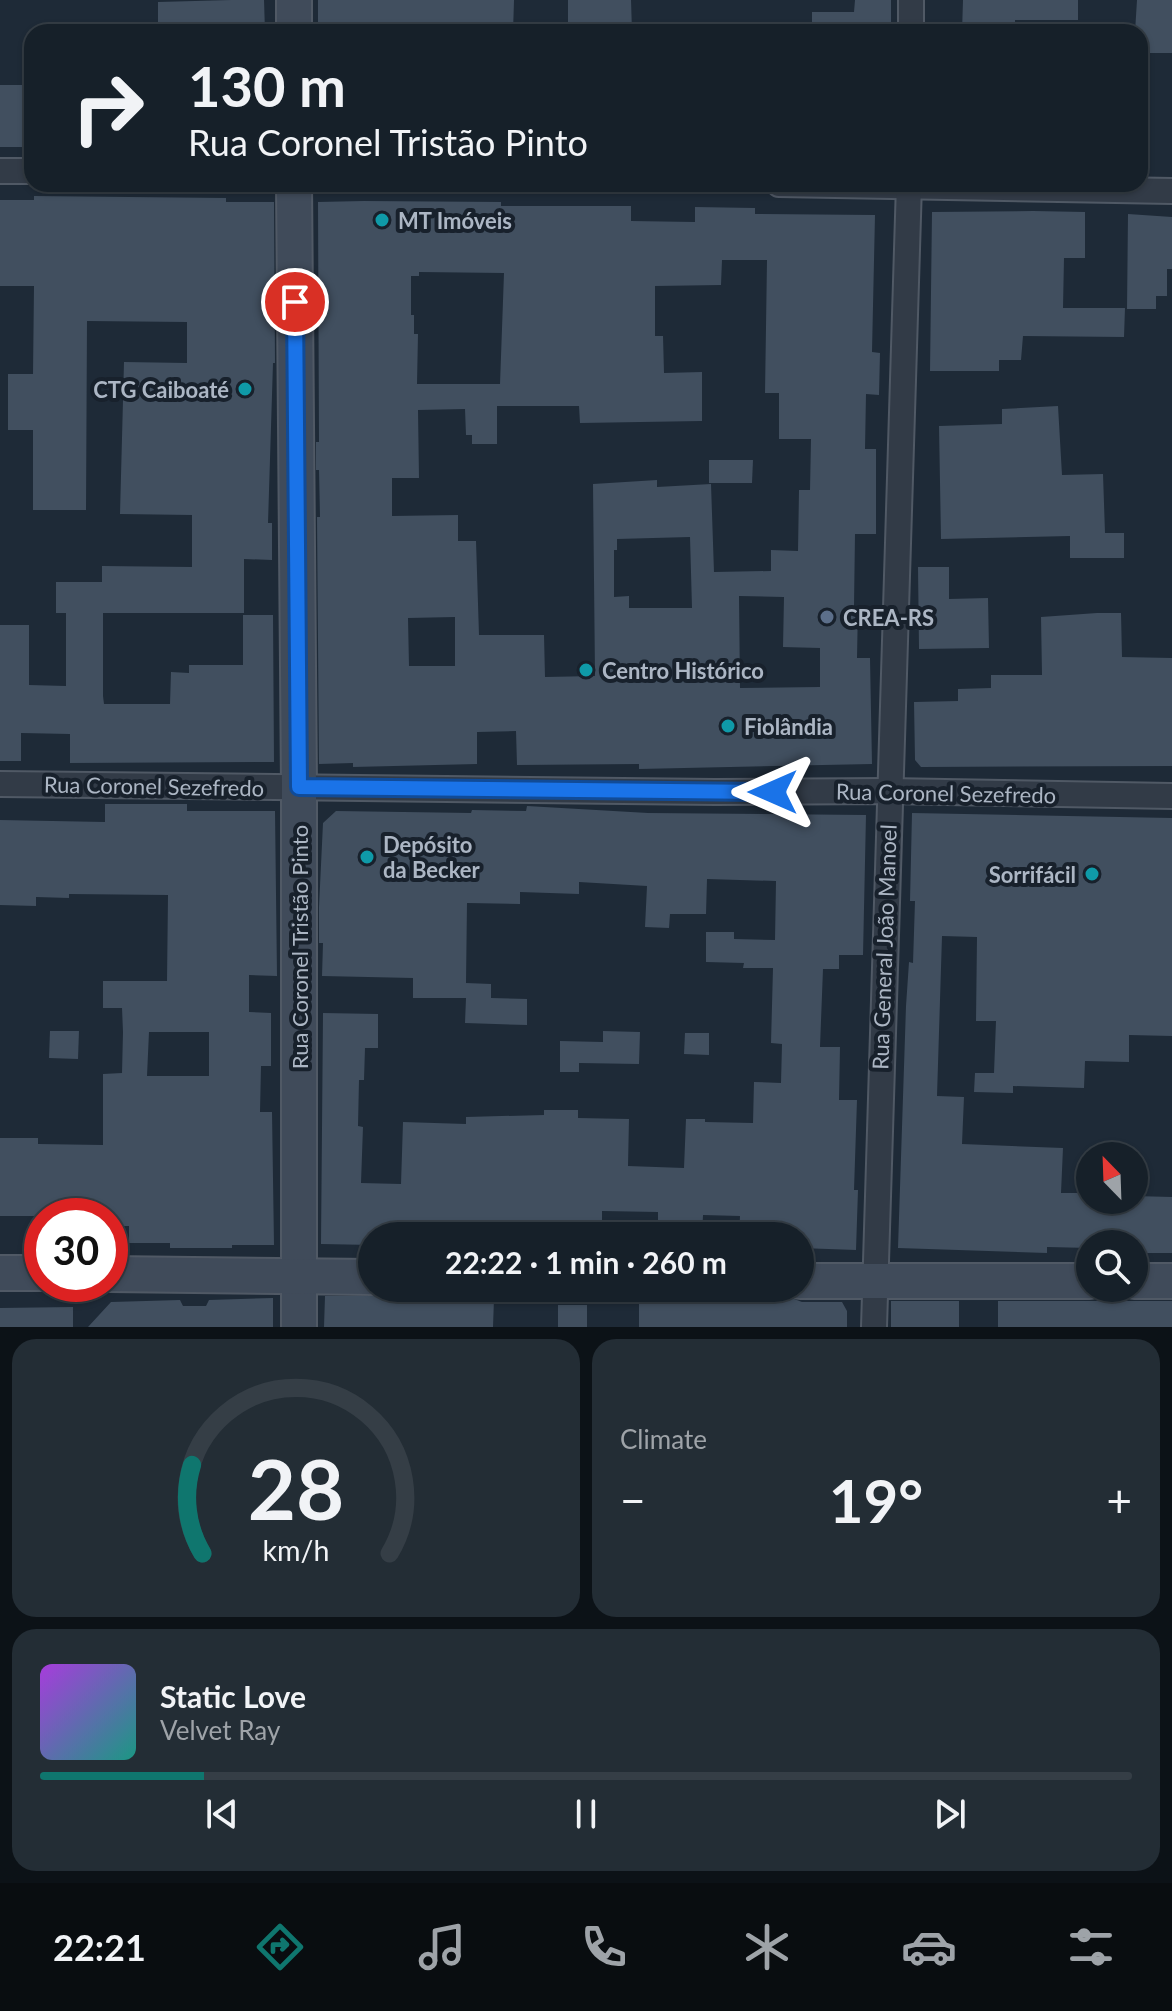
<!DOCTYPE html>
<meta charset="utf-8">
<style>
:root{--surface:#162029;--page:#232d35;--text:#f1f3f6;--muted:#9ea3a8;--line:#353e46;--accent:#0f766e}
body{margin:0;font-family:Lato,sans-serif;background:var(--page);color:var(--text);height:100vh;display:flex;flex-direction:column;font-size:30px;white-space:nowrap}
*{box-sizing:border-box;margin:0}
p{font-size:26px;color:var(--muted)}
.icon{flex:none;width:44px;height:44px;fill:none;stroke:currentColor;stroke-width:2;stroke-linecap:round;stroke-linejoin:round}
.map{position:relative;height:1327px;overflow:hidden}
.sheet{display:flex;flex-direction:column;gap:12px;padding:12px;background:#0c1217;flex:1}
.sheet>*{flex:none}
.top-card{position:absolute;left:24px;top:24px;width:1124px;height:168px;border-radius:24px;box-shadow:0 2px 6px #0004,0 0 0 2px var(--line);background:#162029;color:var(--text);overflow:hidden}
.needle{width:52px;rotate:337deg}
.tools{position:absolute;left:1076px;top:1142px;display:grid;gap:16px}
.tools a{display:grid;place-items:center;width:72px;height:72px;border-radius:50%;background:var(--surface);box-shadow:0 2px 6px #0004,0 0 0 2px var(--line);font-size:40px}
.speed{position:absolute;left:24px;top:1198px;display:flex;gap:16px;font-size:40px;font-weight:700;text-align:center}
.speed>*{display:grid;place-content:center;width:104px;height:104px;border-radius:50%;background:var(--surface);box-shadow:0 2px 6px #0004,0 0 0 2px var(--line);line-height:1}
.speed .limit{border:12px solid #d22;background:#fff;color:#111}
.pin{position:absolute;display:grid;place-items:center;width:68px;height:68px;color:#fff;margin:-34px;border:4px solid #fff;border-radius:50%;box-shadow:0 2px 8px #0007}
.me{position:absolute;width:88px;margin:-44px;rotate:270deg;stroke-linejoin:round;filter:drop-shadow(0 0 6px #0008)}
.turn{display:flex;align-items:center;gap:28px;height:168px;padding:0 32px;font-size:36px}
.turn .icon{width:104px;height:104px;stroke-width:2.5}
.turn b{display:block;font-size:56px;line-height:68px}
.big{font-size:60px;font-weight:700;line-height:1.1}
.sheet .card{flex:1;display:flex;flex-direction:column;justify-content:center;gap:12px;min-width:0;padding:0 28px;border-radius:24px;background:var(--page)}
.sheet .dial{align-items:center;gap:0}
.dial svg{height:208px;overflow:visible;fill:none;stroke:var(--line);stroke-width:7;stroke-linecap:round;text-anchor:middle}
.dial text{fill:var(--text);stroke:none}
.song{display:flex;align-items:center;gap:24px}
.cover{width:96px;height:96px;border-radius:12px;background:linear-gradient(135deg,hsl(280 70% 55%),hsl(170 70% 35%))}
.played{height:8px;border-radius:4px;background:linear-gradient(90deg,var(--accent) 15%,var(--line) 15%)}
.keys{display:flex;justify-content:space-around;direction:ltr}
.heat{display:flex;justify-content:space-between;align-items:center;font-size:44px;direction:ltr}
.sheet .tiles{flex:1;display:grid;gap:12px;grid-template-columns:1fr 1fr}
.card:last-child{grid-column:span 2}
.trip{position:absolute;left:358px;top:1222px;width:456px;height:80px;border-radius:40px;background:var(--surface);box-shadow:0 2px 6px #0004,0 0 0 2px var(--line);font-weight:700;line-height:80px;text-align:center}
.menu{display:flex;height:128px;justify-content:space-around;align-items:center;background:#090d10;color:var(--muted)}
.menu .icon{width:56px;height:56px}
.menu .selected{color:var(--accent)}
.menu b{font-size:36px;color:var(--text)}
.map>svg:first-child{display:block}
.building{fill:#414f5f;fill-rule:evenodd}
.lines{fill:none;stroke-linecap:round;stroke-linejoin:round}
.street-casing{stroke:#505965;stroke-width:28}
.secondary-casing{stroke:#505965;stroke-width:38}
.street{stroke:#323b47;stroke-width:24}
.secondary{stroke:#404b5a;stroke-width:34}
.route-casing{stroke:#114b97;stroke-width:20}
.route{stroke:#1a73e8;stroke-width:14}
.culture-dot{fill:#0f9aa8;stroke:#18212c;stroke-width:3}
.service-dot{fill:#5c6f8a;stroke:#18212c;stroke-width:3}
.labels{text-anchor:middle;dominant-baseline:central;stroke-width:8;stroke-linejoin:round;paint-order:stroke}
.poi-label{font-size:22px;font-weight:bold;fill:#acb6c4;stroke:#18212c;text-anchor:start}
.street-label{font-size:22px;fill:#acb6c4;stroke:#18212c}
</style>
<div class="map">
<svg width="1172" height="1327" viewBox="0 0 1172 1327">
<rect width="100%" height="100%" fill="#1e2a37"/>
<g class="building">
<polygon points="231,0 264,0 265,32 158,32 158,2"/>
<polygon points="318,0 514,0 513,32 318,32"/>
<polygon points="568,0 631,0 632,32 568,32"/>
<polygon points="855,0 891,0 891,32 812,32 812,12 854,12"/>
<polygon points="963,0 1078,0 1078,20 1015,20 1015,32 962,32"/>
<polygon points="1137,0 1172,0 1172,53 1140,53 1140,32 1135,32"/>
<rect x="0" y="85" width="32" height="62"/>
<polygon points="34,196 226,198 226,202 274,202 275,363 273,363 268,523 272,523 272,560 244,559 244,613 103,613 103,696 104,704 170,704 171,672 189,673 189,665 243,665 243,615 273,615 274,762 70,763 70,734 21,733 21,761 0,761 0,625 29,625 29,685 66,686 66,613 56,613 56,582 102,582 102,566 192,567 192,515 120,514 124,362 187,363 187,322 87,321 86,510 33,510 33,430 8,430 8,374 33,374 34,286 0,286 0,200 34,200"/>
<path d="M364 201 501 202V206H631V221L695 222V207L755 208V214L875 215 872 352 880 353 879 395 866 394 865 449H876V534H855L854 606H858L857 658H870L872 764 639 769V764L517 765 516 731 477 732V764L353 767V763L319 764 317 517H320L319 470H316V442H319L318 202ZM722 260H767L765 393H779V439H811L810 490H799L798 551 771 550V571L714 572 711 484 657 487V480L593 484 595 676 545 677 544 635H479L476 541H458V515L392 516V478H419L418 410 465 409 466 435H472V444H497V406H579L580 423 702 421V372L664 373 663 336H655V286L721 285ZM419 272 504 273 500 384H417L418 334H414V315H411V276H419ZM690 537 692 608H629V596L614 597V550H617V539ZM739 596 784 597 783 647 820 648V687L740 688ZM455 617V666H409L408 618Z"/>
<polygon points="1033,211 1085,212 1085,258 1064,258 1063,308 1125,308 1124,337 1023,336 1021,360 999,360 999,371 930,371 932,212"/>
<polygon points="1128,214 1172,217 1172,269 1167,269 1167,296 1156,296 1156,309 1127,309"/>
<polygon points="1058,406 1062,475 1103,474 1105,533 1124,533 1124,558 1070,558 1070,536 941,539 939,426 1002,424 1002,409"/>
<polygon points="709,460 753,460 752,483 709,483"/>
<polygon points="918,567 949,567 949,599 988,598 989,648 919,649"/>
<polygon points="1097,613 1121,613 1122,657 1172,658 1172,766 921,767 915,760 914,702 958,701 958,689 991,688 991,675 1042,675 1041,617"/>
<path d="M105 804H187V811H275L277 976 249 975V1012L271 1013V1066H261L260 1112H272L274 1245H232V1248H170V1243H129V1226H110V1216H0V1138H38V1144L103 1145V1074L122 1073 123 1032 122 1008H103V981H167L168 895 69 894V898L36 897V906L0 905V820L105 822ZM149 1032H209V1076H147Z"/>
<polygon points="527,806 648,813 866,815 863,955 839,955 839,969 823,969 820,1047 840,1047 839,1100 857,1100 854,1190 858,1190 856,1250 800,1248 800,1236 739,1236 740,1216 703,1215 702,1236 658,1236 658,1212 602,1211 602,1225 561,1225 561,1236 372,1236 372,1245 321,1244 323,1013 378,1014 378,1048 365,1048 364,1080 359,1080 358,1126 363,1127 361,1183 401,1184 403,1122 466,1124 466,1117 544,1115 544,1110 578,1110 578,1118 629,1119 628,1166 684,1168 686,1119 705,1119 705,1122 753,1123 754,1082 781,1083 782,1044 771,1043 773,968 743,968 744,963 706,962 706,932 734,932 734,939 775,940 776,881 707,879 706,914 670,914 669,928 645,927 647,886 579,882 579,894 520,892 520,904 467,903 466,983 491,984 491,998 527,999 527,1025 465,1023 466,998 413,998 413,978 322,976 323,943 319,943 319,907 323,823 336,811 471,813 472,810 526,811"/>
<polygon points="912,813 1172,818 1172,1036 1129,1035 1129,1062 1085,1061 1084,1088 1013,1086 1013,1093 974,1092 975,1073 994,1073 996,1021 976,1021 977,937 942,936 937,1096 964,1097 962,1144 1063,1148 1061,1193 1084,1193 1090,1195 1090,1200 1134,1200 1134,1196 1172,1197 1172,1253 1134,1253 1134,1244 1090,1244 1090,1248 1047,1247 1047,1253 898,1248 906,1006 909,962 913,963 915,901 910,901"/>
<polygon points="50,1031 79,1031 78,1059 49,1058"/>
<polygon points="603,1031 640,1032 639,1064 579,1063 579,1072 560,1072 560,1041 603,1042"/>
<polygon points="685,1033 709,1033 709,1055 684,1054"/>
<polygon points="325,1296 407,1296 407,1298 494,1299 493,1327 324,1327"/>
<polygon points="717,1297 789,1297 802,1302 842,1302 847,1311 847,1327 639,1327 639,1298"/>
<polygon points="273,1298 273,1327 88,1327 111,1302 180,1300 183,1306 206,1306 209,1300"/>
<rect x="891" y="1301" width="68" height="26"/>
<rect x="998" y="1301" width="174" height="26"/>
<rect x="558" y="1305" width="29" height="22"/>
<polygon points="73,1307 73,1327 0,1327 0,1308"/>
</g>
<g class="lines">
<g class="street-casing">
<g id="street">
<polyline points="911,32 911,0"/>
<polyline points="0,171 32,171"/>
<polyline points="779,184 1172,191"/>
<polyline points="0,784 715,792 888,791 1172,796"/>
<polyline points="874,1327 909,184"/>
</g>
</g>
<g class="secondary-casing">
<g id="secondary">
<polyline points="294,0 294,32"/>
<polyline points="294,184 299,787 299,1327"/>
<polyline points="0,1273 42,1273"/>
<polyline points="110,1274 372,1277"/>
<polyline points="800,1281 1090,1281"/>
<polyline points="1134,1281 1172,1281"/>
</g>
</g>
<use href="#street" class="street"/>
<use href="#secondary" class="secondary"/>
</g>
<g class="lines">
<g class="route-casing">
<polyline id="route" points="295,302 299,787 773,792"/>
</g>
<use href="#route" class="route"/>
</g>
<g class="culture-dot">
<circle cx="382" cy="220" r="8"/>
<circle cx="245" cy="389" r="8"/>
<circle cx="586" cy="670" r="8"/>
<circle cx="728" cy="726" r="8"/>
<circle cx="367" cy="857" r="8"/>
<circle cx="1092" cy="874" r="8"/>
</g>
<circle class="service-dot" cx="827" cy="617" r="8"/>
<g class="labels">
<g class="poi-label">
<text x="398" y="220">MT Imóveis</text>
<text x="229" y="389" text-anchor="end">CTG Caiboaté</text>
<text x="843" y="617">CREA-RS</text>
<text x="602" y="670">Centro Histórico</text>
<text x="744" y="726">Fiolândia</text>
<text x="383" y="844">Depósito<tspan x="383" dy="25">da Becker</tspan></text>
<text x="1076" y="874" text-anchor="end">Sorrifácil</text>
</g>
<g class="street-label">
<text transform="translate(154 786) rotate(1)">Rua Coronel Sezefredo</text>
<text transform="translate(946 793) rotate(1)">Rua Coronel Sezefredo</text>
<text transform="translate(299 947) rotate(-90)">Rua Coronel Tristão Pinto</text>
<text transform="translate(884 947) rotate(-88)">Rua General João Manoel</text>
</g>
</g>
</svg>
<div class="tools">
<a><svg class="needle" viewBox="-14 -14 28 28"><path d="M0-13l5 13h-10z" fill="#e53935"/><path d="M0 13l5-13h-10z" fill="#9ea3a8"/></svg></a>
<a><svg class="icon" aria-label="search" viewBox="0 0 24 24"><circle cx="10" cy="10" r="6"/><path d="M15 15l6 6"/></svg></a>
</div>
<div class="speed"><div class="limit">30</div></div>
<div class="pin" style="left:295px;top:302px;background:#d93025"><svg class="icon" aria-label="arrive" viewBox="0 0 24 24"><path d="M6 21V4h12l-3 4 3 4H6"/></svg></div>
<svg class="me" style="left:773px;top:792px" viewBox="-20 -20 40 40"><path d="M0-17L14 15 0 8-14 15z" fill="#1a73e8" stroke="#fff" stroke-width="4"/></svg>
<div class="trip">22:22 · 1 min · 260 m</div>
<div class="top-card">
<div class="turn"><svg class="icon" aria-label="right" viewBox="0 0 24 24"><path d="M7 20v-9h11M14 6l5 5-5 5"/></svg><div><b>130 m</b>Rua Coronel Tristão Pinto</div></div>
</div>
</div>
<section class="sheet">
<div class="tiles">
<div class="card dial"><svg viewBox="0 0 100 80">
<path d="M14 69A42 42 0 1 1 86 69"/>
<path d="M14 69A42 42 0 0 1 10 35" stroke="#0f766e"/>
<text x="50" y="56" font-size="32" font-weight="700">28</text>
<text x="50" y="72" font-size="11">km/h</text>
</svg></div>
<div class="card"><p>Climate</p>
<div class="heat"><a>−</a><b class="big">19°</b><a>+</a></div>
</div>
<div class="card">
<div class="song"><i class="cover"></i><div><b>Static Love</b><p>Velvet Ray</p></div></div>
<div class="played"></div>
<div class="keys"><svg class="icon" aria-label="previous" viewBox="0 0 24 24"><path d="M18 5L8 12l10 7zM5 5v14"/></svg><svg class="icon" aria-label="pause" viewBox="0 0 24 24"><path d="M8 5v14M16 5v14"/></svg><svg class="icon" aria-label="next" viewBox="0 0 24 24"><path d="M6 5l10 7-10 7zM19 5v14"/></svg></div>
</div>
</div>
</section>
<nav class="menu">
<b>22:21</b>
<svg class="icon selected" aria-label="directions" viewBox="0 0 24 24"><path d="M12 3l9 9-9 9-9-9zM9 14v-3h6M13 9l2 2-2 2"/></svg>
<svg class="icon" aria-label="music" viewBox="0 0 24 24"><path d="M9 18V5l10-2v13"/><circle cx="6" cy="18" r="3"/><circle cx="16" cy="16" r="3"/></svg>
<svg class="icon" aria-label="phone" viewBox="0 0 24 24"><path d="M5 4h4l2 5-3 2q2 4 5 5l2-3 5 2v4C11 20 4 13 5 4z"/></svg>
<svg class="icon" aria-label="climate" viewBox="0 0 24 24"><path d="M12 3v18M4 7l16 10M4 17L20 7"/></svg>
<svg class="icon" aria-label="car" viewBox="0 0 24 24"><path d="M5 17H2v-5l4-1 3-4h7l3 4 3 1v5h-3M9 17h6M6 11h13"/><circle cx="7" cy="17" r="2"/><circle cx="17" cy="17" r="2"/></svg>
<svg class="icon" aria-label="filters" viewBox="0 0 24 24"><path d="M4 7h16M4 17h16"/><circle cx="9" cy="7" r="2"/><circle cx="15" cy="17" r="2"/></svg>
</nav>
